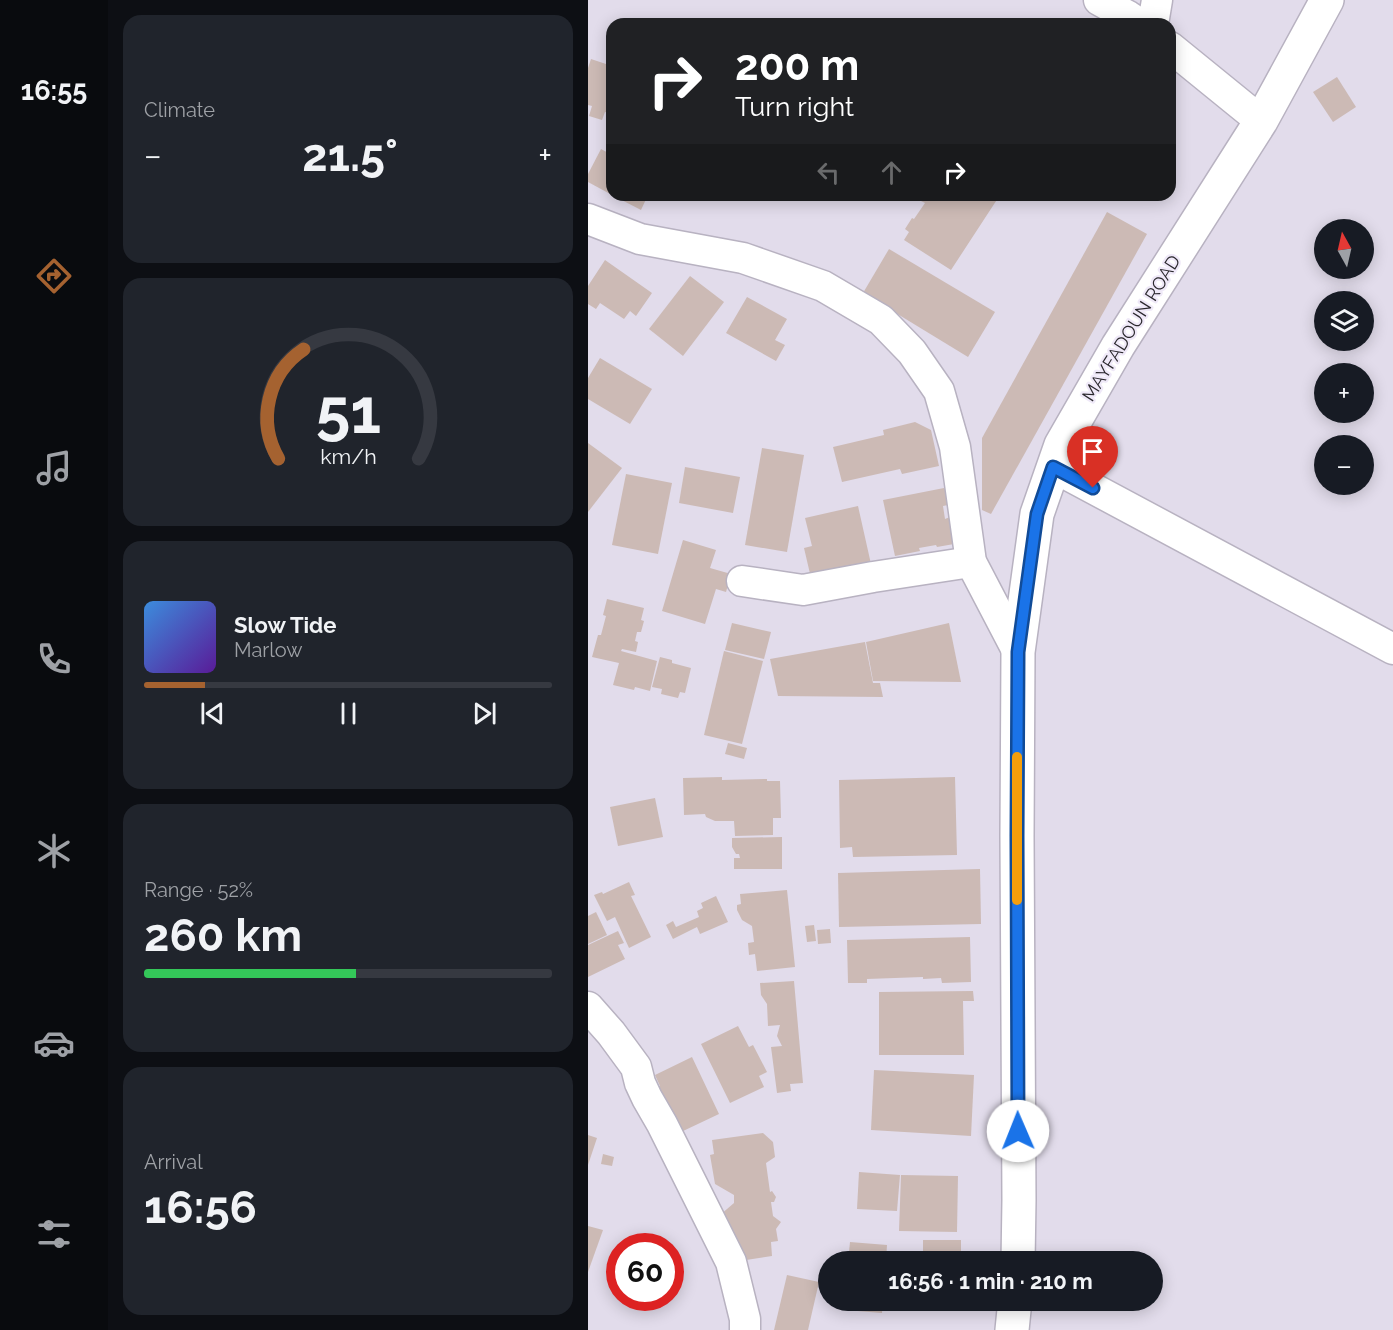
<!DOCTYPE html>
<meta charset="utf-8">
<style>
:root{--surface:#171b24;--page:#20242c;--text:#f1f3f6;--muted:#9ea1a6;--line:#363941;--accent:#a56230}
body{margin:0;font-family:Raleway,sans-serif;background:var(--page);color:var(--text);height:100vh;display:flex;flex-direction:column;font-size:22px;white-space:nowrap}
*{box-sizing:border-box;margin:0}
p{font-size:20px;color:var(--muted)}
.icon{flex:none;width:33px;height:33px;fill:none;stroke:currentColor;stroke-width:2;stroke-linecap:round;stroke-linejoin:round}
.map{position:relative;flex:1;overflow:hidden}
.side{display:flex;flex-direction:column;gap:15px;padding:15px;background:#0d0f14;width:480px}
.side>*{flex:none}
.banner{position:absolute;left:18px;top:18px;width:570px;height:183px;border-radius:18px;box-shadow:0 3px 15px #0003;background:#202124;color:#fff;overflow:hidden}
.needle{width:39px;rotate:352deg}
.buttons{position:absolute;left:726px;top:219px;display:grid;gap:12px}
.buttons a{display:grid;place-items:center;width:60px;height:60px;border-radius:50%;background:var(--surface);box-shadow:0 3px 15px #0003;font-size:30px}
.speed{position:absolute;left:18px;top:1233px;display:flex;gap:12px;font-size:30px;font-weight:700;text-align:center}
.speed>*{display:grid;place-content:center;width:78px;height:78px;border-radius:50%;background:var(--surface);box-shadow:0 3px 15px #0003;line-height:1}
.speed .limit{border:9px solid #d22;background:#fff;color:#111}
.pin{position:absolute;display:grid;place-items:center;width:51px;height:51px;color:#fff;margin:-62px -26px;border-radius:50% 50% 50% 0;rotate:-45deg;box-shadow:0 0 6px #0007}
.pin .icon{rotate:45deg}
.me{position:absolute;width:66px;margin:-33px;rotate:359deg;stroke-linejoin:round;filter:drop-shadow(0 0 4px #0008)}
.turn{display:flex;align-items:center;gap:21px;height:126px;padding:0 30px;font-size:27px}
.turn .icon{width:78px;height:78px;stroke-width:2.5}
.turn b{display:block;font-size:42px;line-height:51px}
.lanes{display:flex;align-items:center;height:57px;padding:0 30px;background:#0003;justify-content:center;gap:30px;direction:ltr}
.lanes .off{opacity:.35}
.big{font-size:45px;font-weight:700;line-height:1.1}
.side .tile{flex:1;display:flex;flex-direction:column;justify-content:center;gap:9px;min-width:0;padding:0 21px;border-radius:18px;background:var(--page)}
.side .dial{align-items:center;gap:0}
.dial svg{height:156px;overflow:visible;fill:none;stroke:var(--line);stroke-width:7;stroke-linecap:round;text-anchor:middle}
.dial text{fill:var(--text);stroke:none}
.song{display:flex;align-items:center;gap:18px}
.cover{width:72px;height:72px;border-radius:9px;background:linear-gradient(135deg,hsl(210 70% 55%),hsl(270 70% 35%))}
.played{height:6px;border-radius:3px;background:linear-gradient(90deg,var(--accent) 15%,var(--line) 15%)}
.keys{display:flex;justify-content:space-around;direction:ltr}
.heat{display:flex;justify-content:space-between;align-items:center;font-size:33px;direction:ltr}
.charge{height:9px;border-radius:4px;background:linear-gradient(90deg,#34c759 52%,var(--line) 0)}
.trip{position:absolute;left:230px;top:1251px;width:345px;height:60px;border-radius:30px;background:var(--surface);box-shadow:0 3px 15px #0003;font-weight:700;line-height:60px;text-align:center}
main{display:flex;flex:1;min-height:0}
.tabs{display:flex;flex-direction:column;width:108px;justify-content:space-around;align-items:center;background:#090b0e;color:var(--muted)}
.tabs .icon{width:42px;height:42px}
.tabs .on{color:var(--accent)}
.tabs b{font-size:27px;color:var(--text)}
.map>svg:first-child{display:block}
.building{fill:#ccbab5}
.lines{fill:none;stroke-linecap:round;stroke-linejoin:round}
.minor-casing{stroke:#b8b2c1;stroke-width:33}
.major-casing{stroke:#b8b2c1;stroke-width:36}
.minor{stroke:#fff;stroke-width:30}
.major{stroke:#fff;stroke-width:33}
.route-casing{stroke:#114b97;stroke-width:15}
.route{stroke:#1a73e8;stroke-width:10}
.slow{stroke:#f59e0b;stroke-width:10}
.labels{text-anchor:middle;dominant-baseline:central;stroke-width:4.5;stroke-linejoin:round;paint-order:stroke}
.street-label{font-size:18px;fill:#2a282d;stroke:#efe9f8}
</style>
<main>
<nav class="tabs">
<b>16:55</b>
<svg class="icon on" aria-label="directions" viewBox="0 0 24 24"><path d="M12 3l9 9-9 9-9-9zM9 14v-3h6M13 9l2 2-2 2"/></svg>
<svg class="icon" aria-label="music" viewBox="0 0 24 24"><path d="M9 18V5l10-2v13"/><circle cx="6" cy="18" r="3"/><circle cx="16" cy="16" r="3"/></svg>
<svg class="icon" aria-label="phone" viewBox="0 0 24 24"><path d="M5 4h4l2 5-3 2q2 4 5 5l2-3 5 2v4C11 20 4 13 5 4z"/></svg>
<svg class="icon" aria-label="climate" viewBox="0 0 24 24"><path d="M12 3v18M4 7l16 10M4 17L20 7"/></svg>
<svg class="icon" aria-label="car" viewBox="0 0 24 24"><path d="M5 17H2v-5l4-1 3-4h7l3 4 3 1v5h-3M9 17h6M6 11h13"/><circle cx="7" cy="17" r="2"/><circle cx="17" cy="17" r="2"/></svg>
<svg class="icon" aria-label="filters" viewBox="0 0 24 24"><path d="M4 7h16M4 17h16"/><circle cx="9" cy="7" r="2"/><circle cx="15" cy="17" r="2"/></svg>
</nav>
<section class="side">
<div class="tile"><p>Climate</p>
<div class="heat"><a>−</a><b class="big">21.5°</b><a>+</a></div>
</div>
<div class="tile dial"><svg viewBox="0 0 100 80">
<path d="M14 69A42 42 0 1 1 86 69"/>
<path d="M14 69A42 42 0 0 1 27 13" stroke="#a56230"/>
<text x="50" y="56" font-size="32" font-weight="700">51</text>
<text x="50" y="72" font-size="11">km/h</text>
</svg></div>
<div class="tile">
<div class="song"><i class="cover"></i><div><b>Slow Tide</b><p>Marlow</p></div></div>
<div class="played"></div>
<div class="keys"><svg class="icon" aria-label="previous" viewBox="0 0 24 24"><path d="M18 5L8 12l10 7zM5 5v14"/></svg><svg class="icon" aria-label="pause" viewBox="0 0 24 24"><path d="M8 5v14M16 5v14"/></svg><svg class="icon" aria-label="next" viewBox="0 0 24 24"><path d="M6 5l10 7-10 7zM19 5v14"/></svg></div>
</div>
<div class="tile"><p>Range · 52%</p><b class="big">260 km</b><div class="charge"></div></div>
<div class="tile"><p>Arrival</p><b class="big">16:56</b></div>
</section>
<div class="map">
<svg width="805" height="1330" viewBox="0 0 805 1330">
<rect width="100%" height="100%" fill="#e2dceb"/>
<g class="building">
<polygon points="3,59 24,66 24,114 17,112 14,120 1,116 4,106 0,105 0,68"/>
<polygon points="749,77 768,107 745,122 725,92"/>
<polygon points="13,149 24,155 24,195 0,182 0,174"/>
<polygon points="24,195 60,195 53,210"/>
<polygon points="337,195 412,195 363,270 316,240 321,232 317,229 324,218 326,219 337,203 333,201"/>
<polygon points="519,212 559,234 403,514 394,510 394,438"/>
<polygon points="301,249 407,312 380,357 275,293"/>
<polygon points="17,260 64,293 48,316 42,311 36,319 12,303 8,309 0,304 0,286"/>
<polygon points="102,276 136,302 95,356 61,329"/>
<polygon points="159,297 199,319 187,340 197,345 188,361 138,333"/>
<polygon points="12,358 64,389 42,424 0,399 0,378"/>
<polygon points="327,422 343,430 351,466 314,474 312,469 254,482 245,447 296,435 295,430"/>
<polygon points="0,443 34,468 0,512"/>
<polygon points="174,448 216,455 199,552 157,545"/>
<polygon points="97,467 152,477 145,513 91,503"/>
<polygon points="38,474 84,483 70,554 24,545"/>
<polygon points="356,488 361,495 360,505 355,506 357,519 362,517 366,536 364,536 366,544 349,547 348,545 331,548 332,551 307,556 295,500"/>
<polygon points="270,506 283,564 223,578 216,548 224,546 217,518"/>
<polygon points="95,540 128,550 122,568 143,574 138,592 128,589 117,624 74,611"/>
<polygon points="19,599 56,608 53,620 56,621 53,632 49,632 47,641 50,642 48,652 34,649 33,651 69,661 62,691 47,687 46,690 25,685 31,663 4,657 10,635 13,635 18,616 15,615"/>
<polygon points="144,623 183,632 176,659 137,650"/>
<polygon points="361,623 373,682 285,681 278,642"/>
<polygon points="277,642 285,683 292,683 295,697 190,696 182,659"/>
<polygon points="136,651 175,661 154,744 116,735"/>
<polygon points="72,657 84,660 84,663 103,668 97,693 92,692 90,698 73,694 74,689 64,687"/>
<polygon points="140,743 159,748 156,759 137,754"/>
<polygon points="134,777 134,780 179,779 179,781 192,781 193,818 185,818 185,835 147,836 146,821 127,821 118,817 117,814 96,815 95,778"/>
<polygon points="367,777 369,855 265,857 264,847 252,848 251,780"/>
<polygon points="67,798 75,837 30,846 22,807"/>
<polygon points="194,837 194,869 146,869 146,858 152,858 151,854 148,854 144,847 144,838"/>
<polygon points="392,869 393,924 251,927 250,873"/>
<polygon points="41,882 47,895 43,896 63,937 41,948 27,917 19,921 6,895 14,892 15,894"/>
<polygon points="199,890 207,967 169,971 167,954 161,955 160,943 166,942 164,926 154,920 149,910 149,905 153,904 152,894"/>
<polygon points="128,896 140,922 112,934 109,927 85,939 78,925 85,921 88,927 111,917 109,911 115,908 113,903"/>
<polygon points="8,912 19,935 0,944 0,916"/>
<polygon points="226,925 228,941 219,942 217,926"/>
<polygon points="242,929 243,943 230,944 229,930"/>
<polygon points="30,931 36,943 30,945 37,959 0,977 0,945"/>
<polygon points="382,937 383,982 354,983 353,978 335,979 335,977 279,979 279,983 260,983 259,940"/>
<polygon points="206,981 215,1083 202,1084 203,1091 189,1093 183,1047 194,1046 189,1036 192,1025 180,1026 179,1004 173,995 172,983"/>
<polygon points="385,991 386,1001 375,1001 376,1055 291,1055 291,992"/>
<polygon points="150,1026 161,1047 165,1045 179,1072 171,1076 176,1087 142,1103 113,1044"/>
<polygon points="104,1057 131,1114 93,1132 76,1110 82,1108 79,1101 73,1103 66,1089 72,1086 67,1075"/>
<polygon points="286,1070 386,1075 383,1136 283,1130"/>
<polygon points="175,1133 185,1142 187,1157 178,1163 182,1192 184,1191 188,1197 186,1202 183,1202 185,1216 193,1222 188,1229 190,1241 183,1242 184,1256 158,1260 147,1255 132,1215 146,1203 146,1195 127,1184 122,1155 126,1154 124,1140"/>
<polygon points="0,1135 9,1138 0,1165"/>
<polygon points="15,1154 26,1157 24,1166 13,1164"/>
<polygon points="271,1172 312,1175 309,1211 269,1209"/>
<polygon points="313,1175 370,1176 369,1232 311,1231"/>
<polygon points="0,1226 15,1230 0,1272"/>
<rect x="335" y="1240" width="38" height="22"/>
<polygon points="262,1242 299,1245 298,1262 260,1262"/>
<polygon points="199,1275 231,1282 220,1330 186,1330"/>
<polygon points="257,1300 295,1300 294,1313 257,1310"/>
<rect x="335" y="1300" width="37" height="8"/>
</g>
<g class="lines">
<g class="minor-casing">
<g id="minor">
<polyline points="511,0 540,16 552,24"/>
<polyline points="565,24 569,0"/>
<polyline points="582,47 673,121"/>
<polyline points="0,219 52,239 155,258 235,286 293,320 324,352 351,391 367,447 383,562 430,652"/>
<polyline points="465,467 805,649"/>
<polyline points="154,581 215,590 285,577 383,562"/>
<polyline points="0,1007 23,1033 48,1067 52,1083 59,1098 74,1124 143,1262 157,1319 157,1330"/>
</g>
</g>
<g class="major-casing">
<g id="major">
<polyline points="430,1262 431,1200 429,836 430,652 449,514 473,445 530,346 673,121 739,0"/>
<polyline points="424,1330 427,1300"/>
</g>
</g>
<use href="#minor" class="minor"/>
<use href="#major" class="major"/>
</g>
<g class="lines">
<g class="route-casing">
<polyline id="route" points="430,1131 429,836 430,652 449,514 465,467 505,488"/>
</g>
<use href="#route" class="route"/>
<polyline class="slow" points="429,900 429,757"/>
</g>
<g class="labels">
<g class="street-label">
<text transform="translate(543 328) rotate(-58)">MAYFADOUN ROAD</text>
</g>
</g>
</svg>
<div class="buttons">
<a><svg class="needle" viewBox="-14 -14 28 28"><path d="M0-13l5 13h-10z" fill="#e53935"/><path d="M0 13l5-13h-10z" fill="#9ea1a6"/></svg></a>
<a><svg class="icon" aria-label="layers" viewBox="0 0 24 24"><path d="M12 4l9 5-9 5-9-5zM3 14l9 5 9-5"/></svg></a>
<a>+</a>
<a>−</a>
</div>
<div class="speed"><div class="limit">60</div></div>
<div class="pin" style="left:505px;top:488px;background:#d93025"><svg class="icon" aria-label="arrive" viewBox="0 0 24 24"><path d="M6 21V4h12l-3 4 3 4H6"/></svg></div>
<svg class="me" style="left:430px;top:1131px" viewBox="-20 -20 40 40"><circle r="19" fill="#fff"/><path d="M0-13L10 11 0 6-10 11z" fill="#1a73e8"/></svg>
<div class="trip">16:56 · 1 min · 210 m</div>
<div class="banner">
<div class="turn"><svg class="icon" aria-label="right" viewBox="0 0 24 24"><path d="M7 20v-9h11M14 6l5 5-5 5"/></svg><div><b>200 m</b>Turn right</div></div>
<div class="lanes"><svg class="icon off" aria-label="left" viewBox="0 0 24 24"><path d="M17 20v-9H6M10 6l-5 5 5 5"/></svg><svg class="icon off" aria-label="ahead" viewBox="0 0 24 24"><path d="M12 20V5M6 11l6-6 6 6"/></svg><svg class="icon" aria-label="right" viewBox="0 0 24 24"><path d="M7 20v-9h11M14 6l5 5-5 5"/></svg></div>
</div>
</div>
</main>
